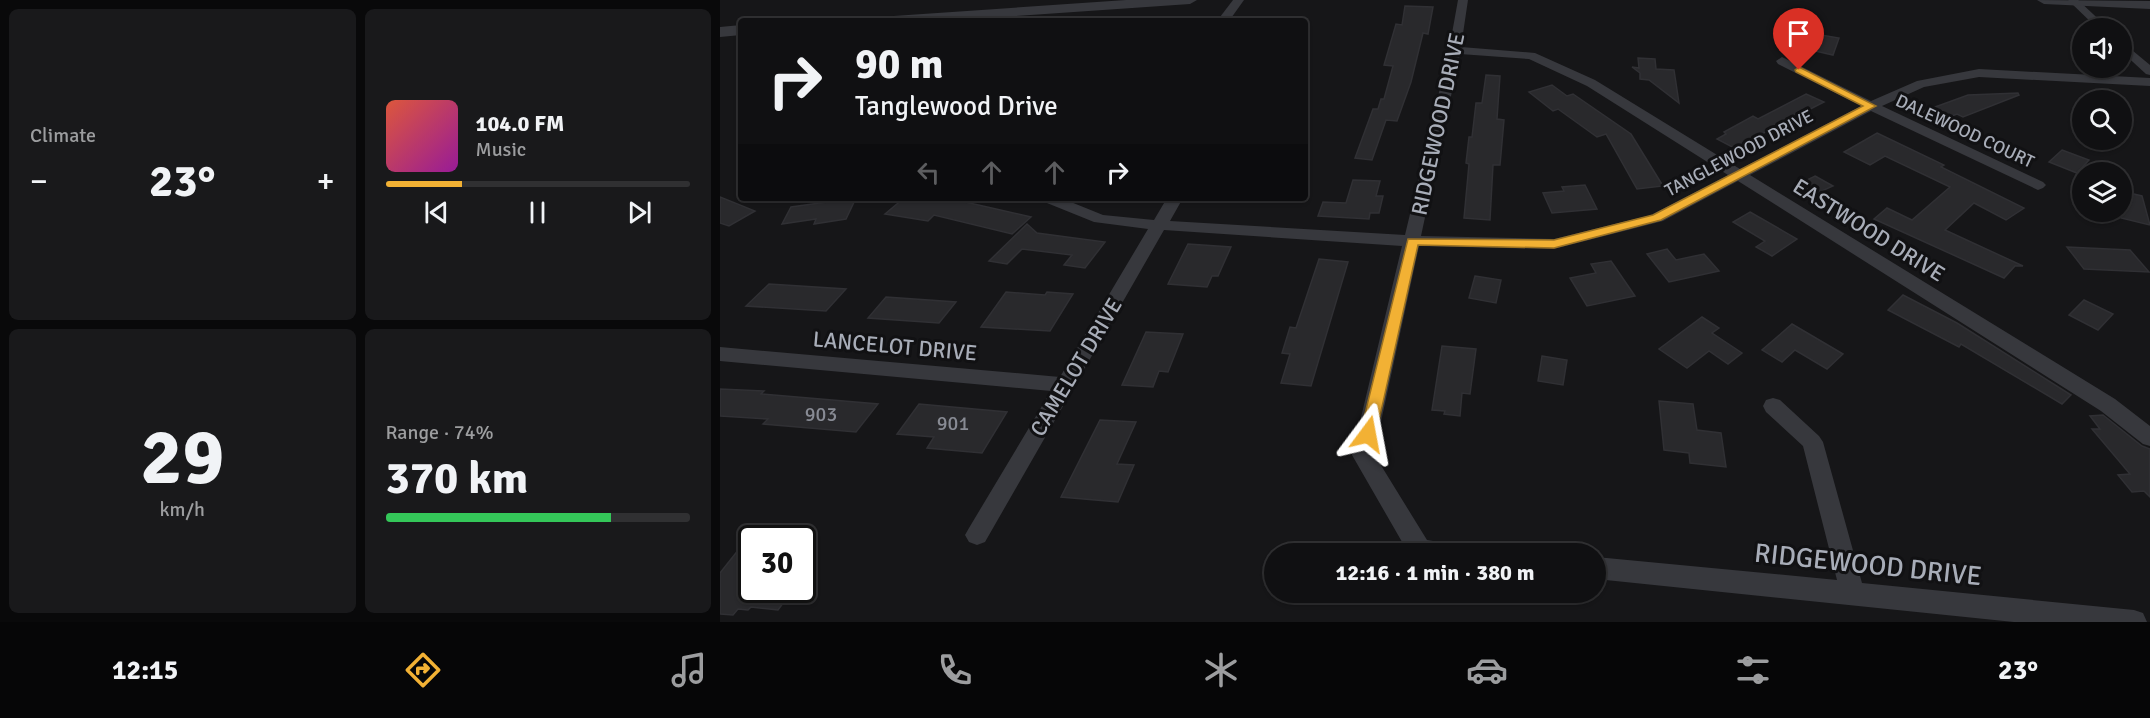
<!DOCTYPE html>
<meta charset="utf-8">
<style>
:root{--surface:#101012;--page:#19191b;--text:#f1f3f6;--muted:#9c9d9f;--line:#303032;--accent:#f2b134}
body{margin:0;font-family:Signika,sans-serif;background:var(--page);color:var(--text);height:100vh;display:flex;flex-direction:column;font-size:22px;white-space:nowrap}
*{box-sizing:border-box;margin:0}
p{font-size:20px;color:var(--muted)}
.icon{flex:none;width:33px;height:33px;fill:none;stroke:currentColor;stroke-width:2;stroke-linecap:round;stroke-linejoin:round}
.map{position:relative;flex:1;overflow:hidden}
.panel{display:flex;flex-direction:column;gap:9px;padding:9px;background:#09090a;width:720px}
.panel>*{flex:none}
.guide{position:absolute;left:18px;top:18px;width:570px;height:183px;border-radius:6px;box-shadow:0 2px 4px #0004,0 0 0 2px var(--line);background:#101012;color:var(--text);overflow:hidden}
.buttons{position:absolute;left:1352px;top:18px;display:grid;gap:12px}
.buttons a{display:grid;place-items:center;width:60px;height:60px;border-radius:50%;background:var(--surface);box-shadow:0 2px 4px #0004,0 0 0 2px var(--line);font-size:30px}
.speed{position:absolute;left:18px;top:525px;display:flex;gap:12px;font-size:30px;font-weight:700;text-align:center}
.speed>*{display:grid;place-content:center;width:78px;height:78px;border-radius:50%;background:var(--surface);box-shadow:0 2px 4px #0004,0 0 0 2px var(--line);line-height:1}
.speed .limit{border:3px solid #111;border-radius:9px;background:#fff;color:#111}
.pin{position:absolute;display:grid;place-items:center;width:51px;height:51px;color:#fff;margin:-62px -26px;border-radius:50% 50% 50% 0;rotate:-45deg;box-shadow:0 0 6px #0007}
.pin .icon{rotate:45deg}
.me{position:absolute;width:66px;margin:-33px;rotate:13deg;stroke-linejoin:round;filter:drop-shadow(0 0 4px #0008)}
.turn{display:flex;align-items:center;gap:21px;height:126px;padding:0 18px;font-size:27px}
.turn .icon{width:78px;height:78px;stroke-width:2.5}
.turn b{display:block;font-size:42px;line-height:51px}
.lanes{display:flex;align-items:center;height:57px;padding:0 18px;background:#0003;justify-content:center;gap:30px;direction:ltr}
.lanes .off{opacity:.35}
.big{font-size:45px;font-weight:700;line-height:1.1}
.panel .widget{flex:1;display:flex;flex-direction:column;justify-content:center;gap:9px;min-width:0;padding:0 21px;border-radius:9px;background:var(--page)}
.panel .dial{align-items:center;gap:0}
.dial b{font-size:78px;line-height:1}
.song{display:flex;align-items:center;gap:18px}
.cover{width:72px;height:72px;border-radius:9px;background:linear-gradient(135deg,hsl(10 70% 55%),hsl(300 70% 35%))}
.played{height:6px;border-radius:3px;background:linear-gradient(90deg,var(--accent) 25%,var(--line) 25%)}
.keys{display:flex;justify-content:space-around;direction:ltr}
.heat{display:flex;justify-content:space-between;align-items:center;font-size:33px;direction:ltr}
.charge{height:9px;border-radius:4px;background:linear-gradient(90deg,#34c759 74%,var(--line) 0)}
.panel .tiles{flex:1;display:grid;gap:9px;grid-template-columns:repeat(2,1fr)}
.trip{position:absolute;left:544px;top:543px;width:342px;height:60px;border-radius:30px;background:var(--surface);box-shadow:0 2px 4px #0004,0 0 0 2px var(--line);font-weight:700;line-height:60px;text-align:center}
.menu{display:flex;height:96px;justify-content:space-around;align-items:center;background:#060607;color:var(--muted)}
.menu .icon{width:42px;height:42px}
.menu .selected{color:var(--accent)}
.menu b{font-size:27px;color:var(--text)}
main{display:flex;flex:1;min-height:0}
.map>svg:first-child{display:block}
.building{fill:#29292c;stroke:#303034;stroke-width:1.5}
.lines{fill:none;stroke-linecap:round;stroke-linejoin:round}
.minor{fill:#37383d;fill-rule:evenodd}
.tertiary{fill:#37383d;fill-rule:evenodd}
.route{fill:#f2b134;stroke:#9d7322;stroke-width:1.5}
.labels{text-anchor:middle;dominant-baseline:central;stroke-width:6;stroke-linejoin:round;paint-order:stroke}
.far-street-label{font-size:18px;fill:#a8adb8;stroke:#111113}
.number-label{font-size:20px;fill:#888b94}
.street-label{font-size:22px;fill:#a8adb8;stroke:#111113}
.near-street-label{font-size:27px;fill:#a8adb8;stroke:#111113}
</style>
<main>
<section class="panel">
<div class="tiles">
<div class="widget"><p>Climate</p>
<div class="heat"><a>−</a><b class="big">23°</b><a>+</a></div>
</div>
<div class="widget">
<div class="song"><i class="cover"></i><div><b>104.0 FM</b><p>Music</p></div></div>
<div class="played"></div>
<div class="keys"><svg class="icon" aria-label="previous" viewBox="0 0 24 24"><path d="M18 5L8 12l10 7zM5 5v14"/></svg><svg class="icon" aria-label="pause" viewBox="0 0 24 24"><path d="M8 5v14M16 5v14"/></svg><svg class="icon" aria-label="next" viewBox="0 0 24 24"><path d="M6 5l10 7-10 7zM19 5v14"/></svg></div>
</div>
<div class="widget dial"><b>29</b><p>km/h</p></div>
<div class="widget"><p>Range · 74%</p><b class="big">370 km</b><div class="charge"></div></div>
</div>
</section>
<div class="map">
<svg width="1430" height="622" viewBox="0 0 1430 622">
<rect width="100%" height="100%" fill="#161618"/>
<g class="building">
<polygon points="685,6 713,7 708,34 703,33 691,82 677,121 666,120 652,160 635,158 653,109 658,109 661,99 664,99 673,66 664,65 676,24 682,25"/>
<polygon points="1101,35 1119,38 1113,55 1095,51"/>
<polygon points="918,58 935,59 936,69 954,70 959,103 929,80 920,79 920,73 912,67 919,68"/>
<polygon points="766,75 780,76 777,119 784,120 780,165 773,165 770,220 744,218 749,164 746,163 749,137 752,137 756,103 762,103"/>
<polygon points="832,85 847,96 853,94 911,134 943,186 917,189 886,134 877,137 838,109 833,111 809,92"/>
<polygon points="1298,93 1299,95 1243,117 1237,114 1213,123 1196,114 1248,95"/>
<polygon points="1086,94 1104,102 1075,117 1073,116 1016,149 997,139 1006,134 1004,132 1033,116 1038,119"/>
<polygon points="1157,133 1224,165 1221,167 1304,208 1286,220 1254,203 1225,230 1303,266 1295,266 1284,278 1154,219 1167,208 1192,220 1230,187 1165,156 1150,165 1124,152"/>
<polygon points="1342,150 1369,160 1357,173 1329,162"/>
<polygon points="1095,176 1113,186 1093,195 1077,185"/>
<polygon points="633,180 660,181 656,196 663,196 659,213 650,213 649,219 598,216 603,202 626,203"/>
<polygon points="865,185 877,209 832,213 823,193 844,191 842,187"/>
<polygon points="1401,191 1422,196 1430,225 1401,218"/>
<polygon points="0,197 35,211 9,226 0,223"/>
<polygon points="136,198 126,219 94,224 96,219 62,224 71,207"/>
<polygon points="184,198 210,202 214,198 228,198 311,217 292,234 214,215 208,221 165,214"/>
<polygon points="1030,212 1077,239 1052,256 1036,247 1045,241 1013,222"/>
<polygon points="307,224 317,233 385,242 365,268 344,265 352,255 302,249 287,264 269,261"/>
<polygon points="468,244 511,247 498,276 492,276 487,287 448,284"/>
<polygon points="1347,247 1410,250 1429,272 1364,269"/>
<polygon points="947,249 956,260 984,254 999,271 949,282 927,254"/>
<polygon points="599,259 628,262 591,386 561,383 570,354 562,353 570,327 576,328"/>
<polygon points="891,261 915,296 867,306 850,278 876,273 871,264"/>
<polygon points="755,276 781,280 776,303 749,298"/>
<polygon points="49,284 126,289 106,311 26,306"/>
<polygon points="286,292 325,295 327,292 353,294 330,331 261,327"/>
<polygon points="1183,295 1237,323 1351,395 1342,404 1241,344 1239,347 1168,310"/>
<polygon points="166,297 236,302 219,323 148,318"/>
<polygon points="1364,300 1393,314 1378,330 1349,315"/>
<polygon points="982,317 999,328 992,333 1022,353 1008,364 989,351 967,368 939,349"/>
<polygon points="1072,324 1123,354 1107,369 1075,350 1062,362 1042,350"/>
<polygon points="426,332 463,334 448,372 439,371 433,387 402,385"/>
<polygon points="722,346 756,349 750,394 742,393 740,416 724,414 725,411 712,410"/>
<polygon points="822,356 847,360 843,385 818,381"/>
<polygon points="0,389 44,391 41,394 158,404 136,432 43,424 48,419 0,416"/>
<polygon points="939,401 973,404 977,430 1001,433 1006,467 970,463 969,453 944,450"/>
<polygon points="199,404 287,412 262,453 207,448 214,437 177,434"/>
<polygon points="1383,415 1422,446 1430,449 1430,497 1424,491 1412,492 1398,475 1410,474 1372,429 1380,429 1370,416"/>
<polygon points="380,420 416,422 397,464 414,465 398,502 341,497"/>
<polygon points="19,549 32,550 32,590 73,590 58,610 31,607 28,610 18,609 13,615 0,614 0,573"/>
</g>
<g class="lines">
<g class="minor">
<polygon points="513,0 524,0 509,21 497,21"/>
<path d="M738 0H748L741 47 815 53 875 80 1020 169 1141 106 1058 64 1056 61 1062 57 1151 101 1197 81 1259 69 1430 78V86L1259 77 1204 87 1162 106 1323 182 1326 185 1323 188 1318 190 1151 111 1030 175 1395 399 1430 426V446L1423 444 1381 411 1018 181 943 221 834 249 699 246 654 454 707 540 743 546 747 554H689L632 455 682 246 444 230 265 542 257 545 249 542 245 535 249 528 331 391 0 361V347L340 377 428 229 374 222 322 201 319 198H341L383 215 434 220 447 198H463L450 221 685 235 729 50ZM740 54 809 59 867 86 1008 175 931 215 834 239 701 236Z"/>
<polygon points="1348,0 1358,0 1388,28 1377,28"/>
<polygon points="1401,41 1430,65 1430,75 1426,74 1401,51"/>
<polygon points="1053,398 1060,400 1099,436 1103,442 1142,583 1414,610 1423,613 1427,622 1294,622 876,579 876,557 1117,580 1083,446 1046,412 1043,406 1046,400"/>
</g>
<g class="tertiary">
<polygon points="406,0 477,0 470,4 225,21 152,21 159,17"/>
<polygon points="1317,0 1430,1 1430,9 1324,4"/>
<polygon points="21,25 21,35 0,37 0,27"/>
</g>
</g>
<polygon class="route" points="1079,67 1156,106 941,220 834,248 698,245 656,434 653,438 648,440 642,438 640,434 688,239 834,240 933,215 1143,106 1076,72 1075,70"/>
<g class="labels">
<g class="far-street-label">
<text transform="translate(1245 131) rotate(25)">DALEWOOD COURT</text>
<text transform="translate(1019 153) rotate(-28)">TANGLEWOOD DRIVE</text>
</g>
<g class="number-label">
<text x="101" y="414">903</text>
<text x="233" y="423">901</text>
</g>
<g class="street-label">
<text transform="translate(718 124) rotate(-78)">RIDGEWOOD DRIVE</text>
<text transform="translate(1149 230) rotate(32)">EASTWOOD DRIVE</text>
<text transform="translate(175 346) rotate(5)">LANCELOT DRIVE</text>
<text transform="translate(356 367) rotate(-59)">CAMELOT DRIVE</text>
</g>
<g class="near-street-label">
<text transform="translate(1148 565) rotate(6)">RIDGEWOOD DRIVE</text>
</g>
</g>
</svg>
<div class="buttons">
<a><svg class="icon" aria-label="sound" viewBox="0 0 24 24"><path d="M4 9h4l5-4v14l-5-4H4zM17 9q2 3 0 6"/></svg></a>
<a><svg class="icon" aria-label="search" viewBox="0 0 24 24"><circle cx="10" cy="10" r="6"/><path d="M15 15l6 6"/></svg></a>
<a><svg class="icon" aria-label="layers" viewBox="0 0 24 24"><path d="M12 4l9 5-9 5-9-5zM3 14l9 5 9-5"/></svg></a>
</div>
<div class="speed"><div class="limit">30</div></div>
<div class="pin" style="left:1079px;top:70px;background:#d93025"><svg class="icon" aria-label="arrive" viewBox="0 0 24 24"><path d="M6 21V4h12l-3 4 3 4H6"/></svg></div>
<svg class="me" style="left:648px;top:434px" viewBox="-20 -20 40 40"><path d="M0-17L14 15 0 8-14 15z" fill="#f2b134" stroke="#fff" stroke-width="4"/></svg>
<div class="trip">12:16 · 1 min · 380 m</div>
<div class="guide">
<div class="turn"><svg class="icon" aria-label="right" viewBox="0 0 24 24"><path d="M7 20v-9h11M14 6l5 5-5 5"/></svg><div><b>90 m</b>Tanglewood Drive</div></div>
<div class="lanes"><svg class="icon off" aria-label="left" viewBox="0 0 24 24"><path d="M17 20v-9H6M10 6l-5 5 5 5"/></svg><svg class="icon off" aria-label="ahead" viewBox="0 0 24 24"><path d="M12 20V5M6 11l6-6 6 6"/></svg><svg class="icon off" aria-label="ahead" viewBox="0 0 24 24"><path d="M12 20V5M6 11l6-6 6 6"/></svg><svg class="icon" aria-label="right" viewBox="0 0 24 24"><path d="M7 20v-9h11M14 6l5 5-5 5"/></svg></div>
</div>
</div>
</main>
<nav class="menu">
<b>12:15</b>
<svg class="icon selected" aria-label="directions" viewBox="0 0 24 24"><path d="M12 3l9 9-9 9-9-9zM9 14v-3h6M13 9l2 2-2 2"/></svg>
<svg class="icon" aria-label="music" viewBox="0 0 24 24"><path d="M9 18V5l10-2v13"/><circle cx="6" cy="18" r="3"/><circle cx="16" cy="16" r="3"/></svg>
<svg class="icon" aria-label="phone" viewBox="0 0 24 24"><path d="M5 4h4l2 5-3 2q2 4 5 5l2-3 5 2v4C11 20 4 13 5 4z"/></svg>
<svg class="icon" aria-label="climate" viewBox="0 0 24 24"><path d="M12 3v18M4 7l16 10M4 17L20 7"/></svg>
<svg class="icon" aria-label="car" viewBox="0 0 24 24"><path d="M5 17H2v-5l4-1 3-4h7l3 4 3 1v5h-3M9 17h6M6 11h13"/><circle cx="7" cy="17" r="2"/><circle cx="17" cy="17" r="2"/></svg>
<svg class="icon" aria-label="filters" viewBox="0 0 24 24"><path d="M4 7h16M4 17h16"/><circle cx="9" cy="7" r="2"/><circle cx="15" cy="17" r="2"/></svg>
<b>23°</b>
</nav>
